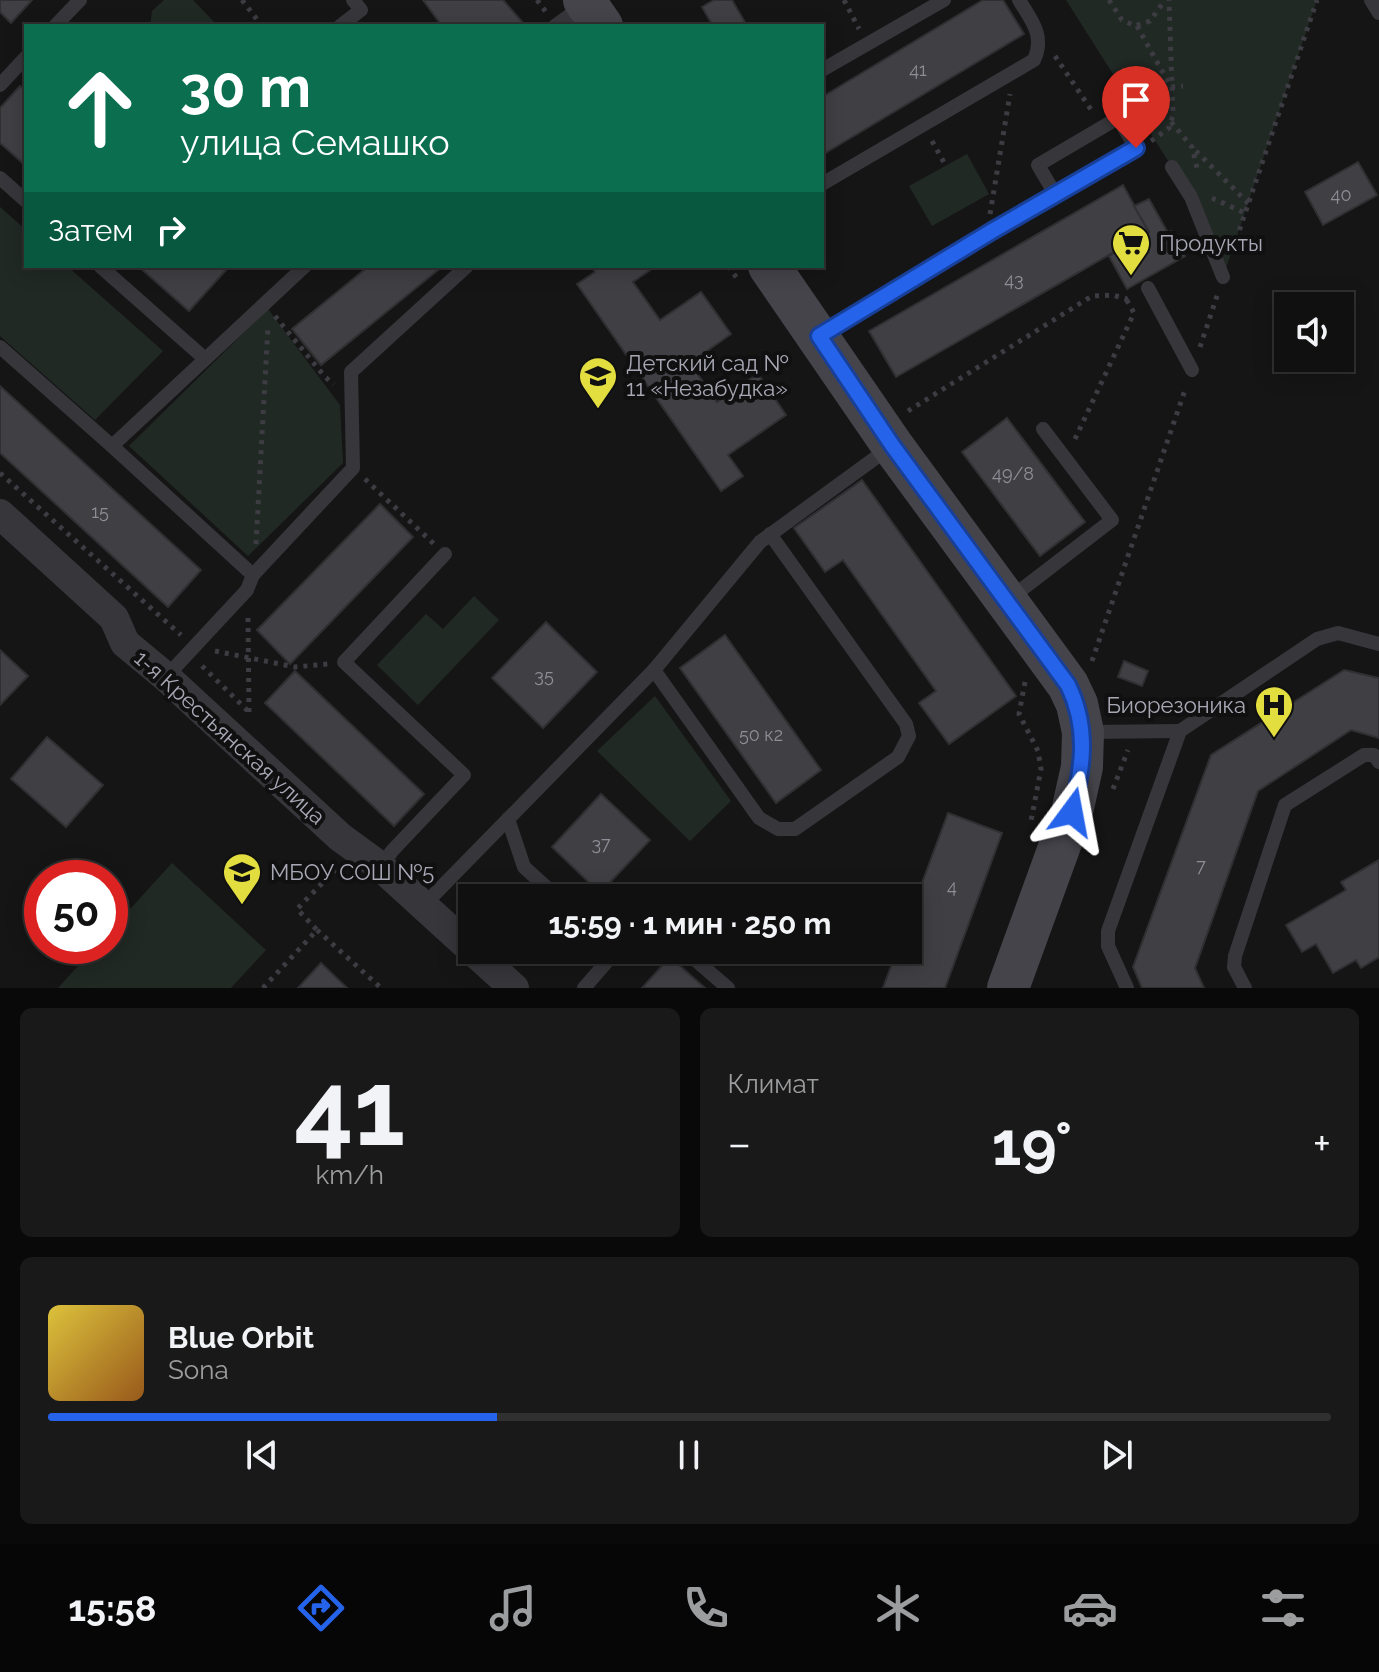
<!DOCTYPE html>
<html lang="ru">
<meta charset="utf-8">
<style>
:root{--surface:#101010;--page:#191919;--text:#f1f3f6;--muted:#9c9d9f;--line:#303030;--accent:#2563eb}
body{margin:0;font-family:Raleway,sans-serif;background:var(--page);color:var(--text);height:100vh;display:flex;flex-direction:column;font-size:30px;white-space:nowrap}
*{box-sizing:border-box;margin:0}
p{font-size:26px;color:var(--muted)}
.icon{flex:none;width:44px;height:44px;fill:none;stroke:currentColor;stroke-width:2;stroke-linecap:round;stroke-linejoin:round}
.map{position:relative;height:988px;overflow:hidden}
.sheet{display:flex;flex-direction:column;gap:20px;padding:20px;background:#090909;flex:1}
.sheet>*{flex:none}
.guide{position:absolute;left:24px;top:24px;width:800px;height:244px;border-radius:0px;box-shadow:0 4px 20px #0003,0 0 0 2px var(--line);background:#0b6e4f;color:#fff;overflow:hidden}
.buttons{position:absolute;left:1274px;top:292px;display:grid;gap:16px}
.buttons a{display:grid;place-items:center;width:80px;height:80px;border-radius:0px;background:var(--surface);box-shadow:0 4px 20px #0003,0 0 0 2px var(--line);font-size:40px}
.speed{position:absolute;left:24px;top:860px;display:flex;gap:16px;font-size:40px;font-weight:700;text-align:center}
.speed>*{display:grid;place-content:center;width:104px;height:104px;border-radius:50%;background:var(--surface);box-shadow:0 4px 20px #0003,0 0 0 2px var(--line);line-height:1}
.speed .limit{border:12px solid #d22;background:#fff;color:#111}
.pin{position:absolute;display:grid;place-items:center;width:68px;height:68px;color:#fff;margin:-82px -34px;border-radius:50% 50% 50% 0;rotate:-45deg;box-shadow:0 0 8px #0007}
.pin .icon{rotate:45deg}
.me{position:absolute;width:88px;margin:-44px;rotate:13deg;stroke-linejoin:round;filter:drop-shadow(0 0 6px #0008)}
.turn{display:flex;align-items:center;gap:28px;height:168px;padding:0 24px;font-size:36px}
.turn .icon{width:104px;height:104px;stroke-width:2.5}
.turn b{display:block;font-size:56px;line-height:68px}
.then{display:flex;align-items:center;height:76px;padding:0 24px;background:#0003;gap:16px;font-size:30px}
.big{font-size:60px;font-weight:700;line-height:1.1}
.sheet .card{flex:1;display:flex;flex-direction:column;justify-content:center;gap:12px;min-width:0;padding:0 28px;border-radius:12px;background:var(--page)}
.sheet .dial{align-items:center;gap:0}
.dial b{font-size:104px;line-height:1}
.song{display:flex;align-items:center;gap:24px}
.cover{width:96px;height:96px;border-radius:12px;background:linear-gradient(135deg,hsl(50 70% 55%),hsl(30 70% 35%))}
.played{height:8px;border-radius:4px;background:linear-gradient(90deg,var(--accent) 35%,var(--line) 35%)}
.keys{display:flex;justify-content:space-around;direction:ltr}
.heat{display:flex;justify-content:space-between;align-items:center;font-size:44px;direction:ltr}
.sheet .tiles{flex:1;display:grid;gap:20px;grid-template-columns:1fr 1fr}
.card:last-child{grid-column:span 2}
.trip{position:absolute;left:458px;top:884px;width:464px;height:80px;border-radius:0px;background:var(--surface);box-shadow:0 4px 20px #0003,0 0 0 2px var(--line);font-weight:700;line-height:80px;text-align:center}
.tab-bar{display:flex;height:128px;justify-content:space-around;align-items:center;background:#060606;color:var(--muted)}
.tab-bar .icon{width:56px;height:56px}
.tab-bar .on{color:var(--accent)}
.tab-bar b{font-size:36px;color:var(--text)}
.map>svg:first-child{display:block}
.green{fill:#212925}
.building{fill:#403f43;stroke:#302f32;stroke-width:2}
.lines{fill:none;stroke-linecap:round;stroke-linejoin:round}
.path{stroke:#3c3c42;stroke-width:5;stroke-dasharray:4 6;stroke-linecap:butt}
.lane{stroke:#37363b;stroke-width:14}
.street{stroke:#37363b;stroke-width:30}
.secondary{stroke:#45444b;stroke-width:42}
.route-casing{stroke:#184099;stroke-width:20}
.route{stroke:#2563eb;stroke-width:14}
.labels{text-anchor:middle;dominant-baseline:central;stroke-width:8;stroke-linejoin:round;paint-order:stroke}
.number-label{font-size:18px;fill:#8e8e98}
.poi-label{font-size:22px;fill:#a8a8b5;stroke:#101011;text-anchor:start}
.street-label{font-size:22px;fill:#a8a8b5;stroke:#101011}
</style>
<div class="map">
<svg width="1379" height="988" viewBox="0 0 1379 988">
<rect width="100%" height="100%" fill="#151516"/>
<g class="green">
<polygon points="164,0 193,0 218,26 150,26 152,11"/>
<polygon points="1066,0 1317,0 1223,277 1191,197"/>
<polygon points="967,154 989,194 932,226 909,186"/>
<polygon points="0,207 26,230 26,266 67,266 163,351 95,420 0,336"/>
<polygon points="268,309 340,405 343,463 248,556 129,446"/>
<polygon points="474,596 499,620 418,705 377,665 426,614 443,629"/>
<polygon points="655,696 731,801 690,841 597,751"/>
<polygon points="172,863 266,950 231,988 58,988 96,946 110,946 110,931"/>
</g>
<g class="building">
<polygon points="0,0 32,0 11,23 0,12"/>
<polygon points="423,0 503,0 525,25 442,26"/>
<polygon points="714,0 732,0 746,24 713,26 702,7"/>
<polygon points="983,0 1003,0 1024,34 822,155 822,97"/>
<polygon points="20,86 26,91 26,166 0,143 0,108"/>
<polygon points="1358,162 1377,195 1323,225 1305,192"/>
<polygon points="1123,185 1149,232 896,377 869,331"/>
<polygon points="1149,199 1168,233 1171,231 1185,256 1127,289 1109,256 1149,232 1134,206"/>
<polygon points="138,266 222,266 226,270 189,311"/>
<polygon points="369,266 443,266 321,365 292,329"/>
<polygon points="591,266 656,266 633,282 660,320 701,292 731,334 690,363 717,402 758,374 786,415 728,455 743,476 721,491 577,284 595,272"/>
<polygon points="0,386 201,570 168,607 0,453"/>
<polygon points="1007,418 1085,522 1040,556 962,452"/>
<polygon points="862,480 1016,696 949,744 919,703 936,691 843,560 825,572 794,528"/>
<polygon points="380,504 413,537 290,664 257,630"/>
<polygon points="546,622 597,672 543,728 492,678"/>
<polygon points="725,635 821,770 776,803 680,668"/>
<polygon points="0,650 28,676 0,705"/>
<polygon points="1124,661 1148,671 1142,686 1118,677"/>
<polygon points="1344,670 1379,678 1379,738 1351,730 1258,791 1195,968 1204,988 1142,988 1133,967 1211,755"/>
<polygon points="295,671 424,794 394,826 265,703"/>
<polygon points="47,737 103,785 66,827 11,779"/>
<polygon points="601,794 650,840 600,893 552,847"/>
<polygon points="948,813 1002,833 945,988 883,988 897,950 908,950 908,921"/>
<polygon points="1379,860 1379,957 1361,968 1356,960 1333,973 1316,944 1302,952 1286,925 1346,890 1341,882"/>
<polygon points="670,957 705,988 642,988"/>
<polygon points="321,963 347,988 298,988"/>
</g>
<g class="lines">
<g class="path">
<polyline points="242,0 262,26"/>
<polyline points="537,0 546,12"/>
<polyline points="844,0 859,29"/>
<polyline points="1109,0 1122,20 1135,26 1150,21 1165,0"/>
<polyline points="1137,26 1171,87 1183,86"/>
<polyline points="1055,56 1092,111"/>
<polyline points="1171,122 1192,147 1198,172"/>
<polyline points="932,141 946,166"/>
<polyline points="1151,141 1169,128 1173,115 1169,0"/>
<polyline points="1196,151 1249,204"/>
<polyline points="1212,198 1245,213"/>
<polyline points="990,214 1010,94"/>
<polyline points="1233,249 1317,0"/>
<polyline points="728,266 739,281"/>
<polyline points="275,316 325,377 334,384"/>
<polyline points="1200,347 1218,293"/>
<polyline points="908,411 1092,296 1113,295 1126,299 1131,296"/>
<polyline points="1075,439 1134,313 1126,299"/>
<polyline points="0,473 181,635"/>
<polyline points="365,479 434,544"/>
<polyline points="256,544 268,326"/>
<polyline points="248,618 249,712"/>
<polyline points="215,651 295,667 328,664"/>
<polyline points="1092,661 1186,387"/>
<polyline points="202,666 249,712"/>
<polyline points="1025,682 1019,714 1038,751 1041,769 1031,821"/>
<polyline points="1113,789 1128,750"/>
<polyline points="317,930 381,988"/>
<polyline points="263,988 317,930 297,909 339,866"/>
</g>
<g class="lane">
<polyline points="1371,0 1379,13"/>
<polyline points="55,26 80,0"/>
<polyline points="340,26 361,10 353,0"/>
<polyline points="555,26 584,5"/>
<polyline points="822,70 944,0"/>
<polyline points="0,85 26,57"/>
<polyline points="1172,167 1191,197 1223,277"/>
<polyline points="0,178 26,201"/>
<path d="M822 184 1034 60C1045 36 1032 21 1019 0"/>
<polyline points="100,266 204,358"/>
<polyline points="1148,288 1192,370"/>
<polyline points="820,336 1136,148 1118,118 1038,165 1055,194"/>
<polyline points="0,347 112,446"/>
<polyline points="253,575 112,446 305,266"/>
<polyline points="1008,600 1112,520 1043,429"/>
<polyline points="654,670 759,818 778,829 795,829 898,757 909,736 906,724 770,534"/>
<polyline points="166,677 247,590 253,575 353,468 351,372 467,266"/>
<polyline points="1088,732 1180,731"/>
<polyline points="508,819 524,867 558,898"/>
<polyline points="381,867 392,851 464,775 344,662 445,554"/>
<polyline points="423,906 654,670 760,542 889,448"/>
<polyline points="684,950 728,988"/>
<polyline points="584,988 617,950"/>
<polyline points="1127,988 1108,946 1108,931 1180,731 1317,639 1338,633 1379,644"/>
<polyline points="1245,988 1234,967 1235,956 1285,805 1364,755 1374,755 1379,762"/>
</g>
<g class="street">
<polyline points="0,514 114,618 125,643 166,677 340,837 381,867 472,950"/>
<polyline points="472,950 514,988"/>
</g>
<g class="secondary">
<polyline points="584,0 602,26"/>
<polyline points="769,266 892,445 1068,685 1077,704 1083,732 1082,767 1072,812 1008,988"/>
</g>
</g>
<g class="lines">
<g class="route-casing">
<path id="route" d="M1072 812C1083 767 1089 728 1068 685L892 445 819 336 992 231 1136 148"/>
</g>
<use href="#route" class="route"/>
</g>
<defs>
<g id="supermarket-pin" transform="scale(2)"><path d="M0 17L-7.5 6A9.5 9.5 0 1 1 7.5 6Z" fill="#e3de40" stroke="#101011"/><path d="M-6-5.5h2.5l.6 2H6L4.5 2H-2.5L-4.4-4H-6ZM-1.5 3.2a1.3 1.3 0 1 0 .1 0ZM3 3.2a1.3 1.3 0 1 0 .1 0Z" fill="#111"/></g>
<g id="school-pin" transform="scale(2)"><path d="M0 17L-7.5 6A9.5 9.5 0 1 1 7.5 6Z" fill="#e3de40" stroke="#101011"/><path d="M0-5L7-2L0 1L-7-2ZM-4 1L0 2.5L4 1V4Q0 6-4 4Z" fill="#111"/></g>
<g id="hospital-pin" transform="scale(2)"><path d="M0 17L-7.5 6A9.5 9.5 0 1 1 7.5 6Z" fill="#e3de40" stroke="#101011"/><path d="M-5-5h3v3.5h4V-5h3V5h-3V1.5h-4V5h-3Z" fill="#111"/></g>
</defs>
<g fill-rule="evenodd">
<use href="#supermarket-pin" x="1131" y="243"/>
<use href="#school-pin" x="598" y="376"/>
<use href="#hospital-pin" x="1274" y="705"/>
<use href="#school-pin" x="242" y="872"/>
</g>
<g class="labels">
<g class="number-label">
<text x="918" y="69">41</text>
<text x="1341" y="194">40</text>
<text x="1014" y="279">43</text>
<text x="1013" y="473">49/8</text>
<text x="100" y="511">15</text>
<text x="544" y="675">35</text>
<text x="761" y="734">50 к2</text>
<text x="601" y="843">37</text>
<text x="1201" y="865">7</text>
<text x="952" y="886">4</text>
</g>
<g class="poi-label">
<text x="1159" y="243">Продукты</text>
<text x="626" y="363">Детский сад №<tspan x="626" dy="25">11 «Незабудка»</tspan></text>
<text x="1246" y="705" text-anchor="end">Биорезоника</text>
<text x="270" y="872">МБОУ СОШ №5</text>
</g>
<g class="street-label">
<text transform="translate(230 737) rotate(42)">1-я Крестьянская улица</text>
</g>
</g>
</svg>
<div class="buttons">
<a><svg class="icon" aria-label="sound" viewBox="0 0 24 24"><path d="M4 9h4l5-4v14l-5-4H4zM17 9q2 3 0 6"/></svg></a>
</div>
<div class="speed"><div class="limit">50</div></div>
<div class="pin" style="left:1136px;top:148px;background:#d93025"><svg class="icon" aria-label="arrive" viewBox="0 0 24 24"><path d="M6 21V4h12l-3 4 3 4H6"/></svg></div>
<svg class="me" style="left:1072px;top:812px" viewBox="-20 -20 40 40"><path d="M0-17L14 15 0 8-14 15z" fill="#2563eb" stroke="#fff" stroke-width="4"/></svg>
<div class="trip">15:59 · 1 мин · 250 m</div>
<div class="guide">
<div class="turn"><svg class="icon" aria-label="ahead" viewBox="0 0 24 24"><path d="M12 20V5M6 11l6-6 6 6"/></svg><div><b>30 m</b>улица Семашко</div></div>
<div class="then">Затем<svg class="icon" aria-label="right" viewBox="0 0 24 24"><path d="M7 20v-9h11M14 6l5 5-5 5"/></svg></div>
</div>
</div>
<section class="sheet">
<div class="tiles">
<div class="card dial"><b>41</b><p>km/h</p></div>
<div class="card"><p>Климат</p>
<div class="heat"><a>−</a><b class="big">19°</b><a>+</a></div>
</div>
<div class="card">
<div class="song"><i class="cover"></i><div><b>Blue Orbit</b><p>Sona</p></div></div>
<div class="played"></div>
<div class="keys"><svg class="icon" aria-label="previous" viewBox="0 0 24 24"><path d="M18 5L8 12l10 7zM5 5v14"/></svg><svg class="icon" aria-label="pause" viewBox="0 0 24 24"><path d="M8 5v14M16 5v14"/></svg><svg class="icon" aria-label="next" viewBox="0 0 24 24"><path d="M6 5l10 7-10 7zM19 5v14"/></svg></div>
</div>
</div>
</section>
<nav class="tab-bar">
<b>15:58</b>
<svg class="icon on" aria-label="directions" viewBox="0 0 24 24"><path d="M12 3l9 9-9 9-9-9zM9 14v-3h6M13 9l2 2-2 2"/></svg>
<svg class="icon" aria-label="music" viewBox="0 0 24 24"><path d="M9 18V5l10-2v13"/><circle cx="6" cy="18" r="3"/><circle cx="16" cy="16" r="3"/></svg>
<svg class="icon" aria-label="phone" viewBox="0 0 24 24"><path d="M5 4h4l2 5-3 2q2 4 5 5l2-3 5 2v4C11 20 4 13 5 4z"/></svg>
<svg class="icon" aria-label="climate" viewBox="0 0 24 24"><path d="M12 3v18M4 7l16 10M4 17L20 7"/></svg>
<svg class="icon" aria-label="car" viewBox="0 0 24 24"><path d="M5 17H2v-5l4-1 3-4h7l3 4 3 1v5h-3M9 17h6M6 11h13"/><circle cx="7" cy="17" r="2"/><circle cx="17" cy="17" r="2"/></svg>
<svg class="icon" aria-label="filters" viewBox="0 0 24 24"><path d="M4 7h16M4 17h16"/><circle cx="9" cy="7" r="2"/><circle cx="15" cy="17" r="2"/></svg>
</nav>
